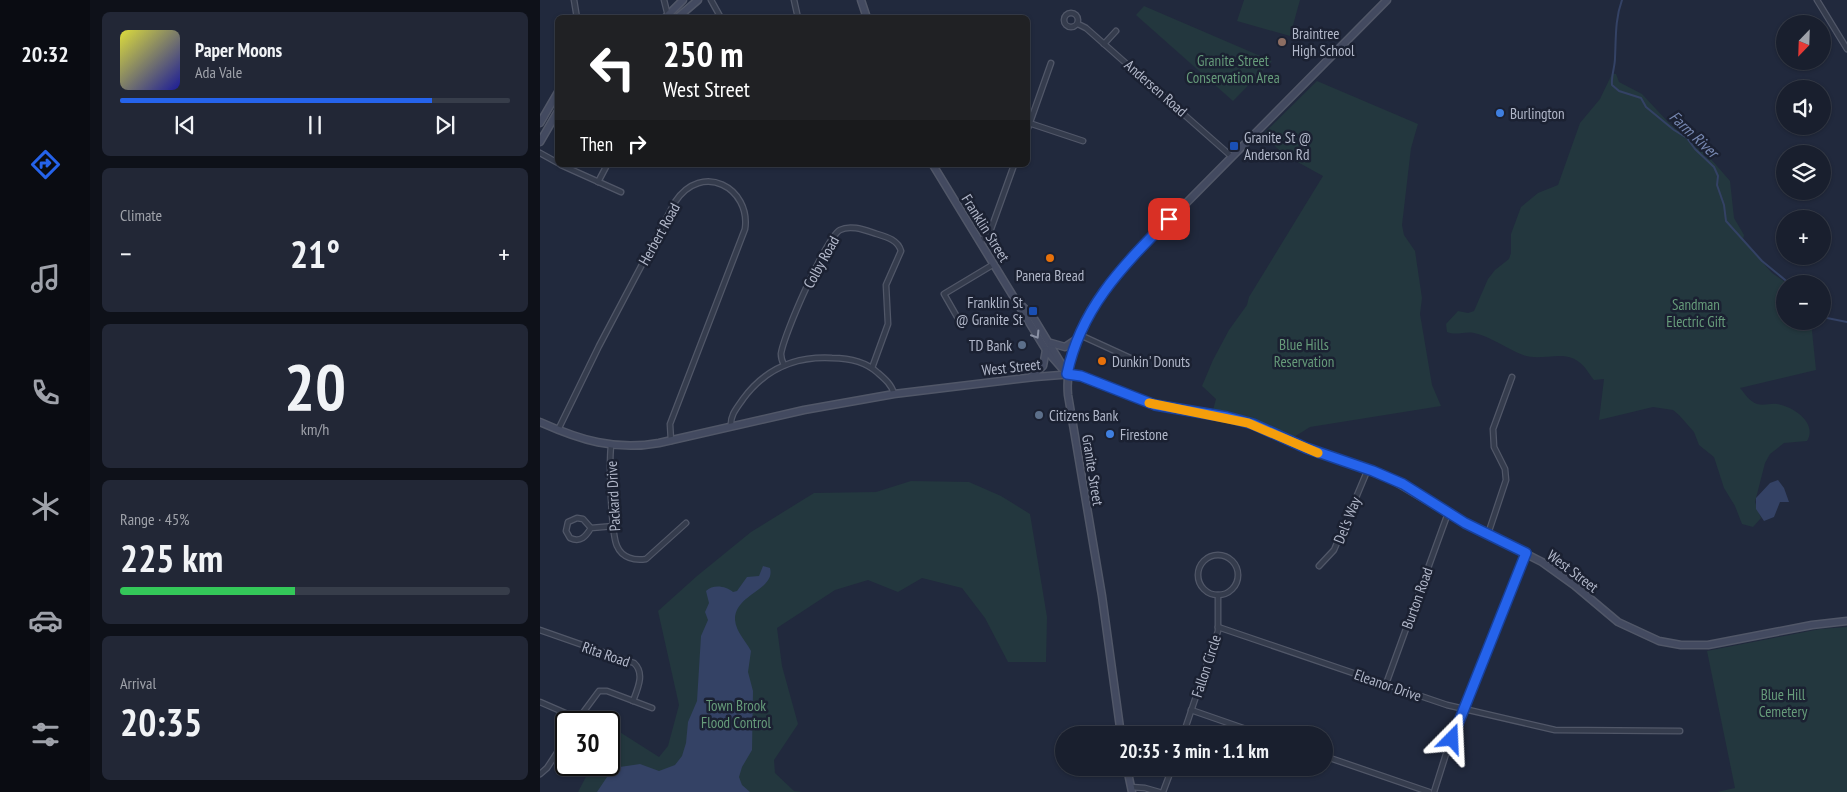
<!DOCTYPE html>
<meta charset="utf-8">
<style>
:root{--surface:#191f2e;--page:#222736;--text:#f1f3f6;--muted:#9fa2aa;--line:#373d4a;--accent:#2563eb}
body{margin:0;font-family:"PT Sans Narrow",sans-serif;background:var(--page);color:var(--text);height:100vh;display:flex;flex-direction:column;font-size:19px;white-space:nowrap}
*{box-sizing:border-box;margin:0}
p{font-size:16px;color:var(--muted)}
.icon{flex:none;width:28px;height:28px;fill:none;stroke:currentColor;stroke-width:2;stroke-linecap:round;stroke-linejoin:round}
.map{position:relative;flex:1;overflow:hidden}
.panel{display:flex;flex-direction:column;gap:12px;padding:12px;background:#0e1119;width:450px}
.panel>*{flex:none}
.banner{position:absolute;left:15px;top:15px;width:475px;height:152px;border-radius:8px;box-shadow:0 1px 4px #0004,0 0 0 1px var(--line);background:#202124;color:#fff;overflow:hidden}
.needle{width:32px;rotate:203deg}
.tools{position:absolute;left:1236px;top:15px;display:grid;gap:10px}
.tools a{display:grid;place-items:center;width:55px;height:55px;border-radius:50%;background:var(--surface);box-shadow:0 1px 4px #0004,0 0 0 1px var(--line);font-size:25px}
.speed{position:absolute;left:15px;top:711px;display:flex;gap:10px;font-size:25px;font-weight:700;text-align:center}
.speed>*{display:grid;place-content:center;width:65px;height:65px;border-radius:50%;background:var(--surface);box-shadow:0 1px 4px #0004,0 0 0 1px var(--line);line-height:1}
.speed .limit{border:2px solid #111;border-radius:8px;background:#fff;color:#111}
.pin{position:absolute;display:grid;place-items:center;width:42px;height:42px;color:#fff;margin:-21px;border-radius:10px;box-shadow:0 2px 8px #0006}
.me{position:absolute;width:55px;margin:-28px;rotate:21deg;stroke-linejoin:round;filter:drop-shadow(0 0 4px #0008)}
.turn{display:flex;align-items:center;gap:18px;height:105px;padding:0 25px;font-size:22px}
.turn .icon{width:65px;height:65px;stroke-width:2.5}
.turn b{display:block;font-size:35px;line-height:42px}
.then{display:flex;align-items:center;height:48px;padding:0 25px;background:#0003;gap:10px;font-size:19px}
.big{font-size:38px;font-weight:600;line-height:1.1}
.panel .tile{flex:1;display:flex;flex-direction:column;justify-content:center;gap:8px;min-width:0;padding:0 18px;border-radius:8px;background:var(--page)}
.panel .dial{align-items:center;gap:0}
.dial b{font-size:65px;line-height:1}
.song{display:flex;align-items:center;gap:15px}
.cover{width:60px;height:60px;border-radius:8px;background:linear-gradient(135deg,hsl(60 70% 55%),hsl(240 70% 35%))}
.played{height:5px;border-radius:2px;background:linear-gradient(90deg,var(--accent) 80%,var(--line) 80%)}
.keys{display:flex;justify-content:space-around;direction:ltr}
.heat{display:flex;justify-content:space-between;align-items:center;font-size:28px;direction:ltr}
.charge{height:8px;border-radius:4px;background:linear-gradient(90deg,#34c759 45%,var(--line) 0)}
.trip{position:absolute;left:515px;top:726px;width:278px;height:50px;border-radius:25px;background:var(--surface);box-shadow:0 1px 4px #0004,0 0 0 1px var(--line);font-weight:600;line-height:50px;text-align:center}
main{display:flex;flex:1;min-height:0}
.tabs{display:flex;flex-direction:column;width:90px;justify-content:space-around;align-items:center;background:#0a0c12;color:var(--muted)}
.tabs .icon{width:35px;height:35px}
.tabs .on{color:var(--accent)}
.tabs b{font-size:22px;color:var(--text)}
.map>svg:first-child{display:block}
.green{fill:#23373e}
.water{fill:#344265}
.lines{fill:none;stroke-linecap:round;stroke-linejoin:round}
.stream{stroke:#344265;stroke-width:2}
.street-casing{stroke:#515768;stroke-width:7}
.secondary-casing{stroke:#515768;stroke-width:9}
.street{stroke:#353c4d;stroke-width:4.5}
.secondary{stroke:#434a60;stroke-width:6}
.oneway{stroke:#8a91a4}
.route-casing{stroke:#184099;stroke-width:12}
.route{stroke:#2563eb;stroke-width:9}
.slow{stroke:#f59e0b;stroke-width:9}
.education-dot{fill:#8d6e63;stroke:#1b2132;stroke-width:2}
.shop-dot{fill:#3f7fe0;stroke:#1b2132;stroke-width:2}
.transit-dot{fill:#1a4fb4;stroke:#1b2132;stroke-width:2}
.food-dot{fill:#e8710a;stroke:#1b2132;stroke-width:2}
.service-dot{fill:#5c6f8a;stroke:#1b2132;stroke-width:2}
.labels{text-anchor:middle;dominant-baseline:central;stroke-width:5;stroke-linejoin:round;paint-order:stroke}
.poi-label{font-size:15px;fill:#b1b7c9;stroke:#1b2132;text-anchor:start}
.park-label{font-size:15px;fill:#669b7a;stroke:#1b2132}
.street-label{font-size:15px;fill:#b1b7c9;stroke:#1b2132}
.water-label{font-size:16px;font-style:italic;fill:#7788b2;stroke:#1b2132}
</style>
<main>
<nav class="tabs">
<b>20:32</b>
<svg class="icon on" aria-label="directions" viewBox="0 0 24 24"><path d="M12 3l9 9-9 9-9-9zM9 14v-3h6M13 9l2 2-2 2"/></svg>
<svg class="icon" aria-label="music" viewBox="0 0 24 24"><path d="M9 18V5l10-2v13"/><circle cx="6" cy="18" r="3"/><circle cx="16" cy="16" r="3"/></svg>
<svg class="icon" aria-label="phone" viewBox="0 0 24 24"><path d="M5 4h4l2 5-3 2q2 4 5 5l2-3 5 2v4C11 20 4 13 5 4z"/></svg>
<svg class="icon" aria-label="climate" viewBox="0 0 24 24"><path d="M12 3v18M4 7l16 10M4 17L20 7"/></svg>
<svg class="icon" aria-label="car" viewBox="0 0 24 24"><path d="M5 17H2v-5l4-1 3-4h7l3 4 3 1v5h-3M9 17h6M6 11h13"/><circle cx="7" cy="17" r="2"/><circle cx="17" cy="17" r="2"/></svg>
<svg class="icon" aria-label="filters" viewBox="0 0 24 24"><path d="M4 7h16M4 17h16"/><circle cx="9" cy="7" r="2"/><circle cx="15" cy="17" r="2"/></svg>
</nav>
<section class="panel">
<div class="tile">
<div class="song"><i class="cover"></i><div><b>Paper Moons</b><p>Ada Vale</p></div></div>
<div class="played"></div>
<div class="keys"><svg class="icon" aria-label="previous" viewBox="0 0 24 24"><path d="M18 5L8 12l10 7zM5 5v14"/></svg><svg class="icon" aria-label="pause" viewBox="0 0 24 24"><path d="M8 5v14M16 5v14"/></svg><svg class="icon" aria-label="next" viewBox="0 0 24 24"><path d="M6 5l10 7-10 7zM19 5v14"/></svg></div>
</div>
<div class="tile"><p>Climate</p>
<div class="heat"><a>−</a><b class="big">21°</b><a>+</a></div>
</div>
<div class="tile dial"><b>20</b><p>km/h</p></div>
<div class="tile"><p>Range · 45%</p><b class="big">225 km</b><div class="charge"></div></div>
<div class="tile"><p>Arrival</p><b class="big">20:35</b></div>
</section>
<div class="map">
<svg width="1307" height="792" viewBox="0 0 1307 792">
<rect width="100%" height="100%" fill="#21293d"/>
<g class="green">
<polygon points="704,0 760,0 750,36 697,21"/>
<polygon points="604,6 732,61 693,101 596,15"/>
<path d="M1072 74H1076L1079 82 1102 94 1129 123 1170 158 1190 181 1194 218 1204 235 1203 240 1232 273 1248 284H1245V321H1271L1276 370 1200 388C1205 394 1209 401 1217 404 1224 406 1230 403 1237 404 1253 406 1278 423 1267 441L1244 443 1230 454 1225 463 1215 502 1221 518 1213 527 1202 524 1195 506 1184 488 1174 457 1159 445 1154 432 1139 415 1133 410 1113 407 1059 420 1064 379 1054 380C1049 374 1045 366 1039 362 1023 349 1002 362 983 355 967 349 952 337 934 333 925 331 916 336 907 332L906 324 918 311 928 313 934 311 948 279 955 270 969 259 971 253V234L981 207 998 193 1018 185 1040 123 1060 99Z"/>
<polygon points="777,81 878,124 871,148 862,225 864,235 875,251 882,298 880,314 892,385 901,406 770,427 754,437 715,420 673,410 676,399 662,386 673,360 689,330 707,305 709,297 783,176 743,154 723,134"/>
<polygon points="371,481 429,482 461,496 490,514 507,617 506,662 468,662 445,618 422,588 382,578 358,592 328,580 295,590 237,628 242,666 258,724 234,760 235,773 254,791 263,792 38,792 52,765 69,765 69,738 75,729 119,757 128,746 139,705 118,611 157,576 211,532 274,493 336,492"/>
<polygon points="1307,627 1307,792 1177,792 1195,788 1167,651 1280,629"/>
</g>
<g class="water">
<polygon points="1238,480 1244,488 1249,502 1240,502 1234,517 1224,521 1216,509 1216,498 1230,483"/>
<path d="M223 566 230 568C236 590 194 594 195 620 196 632 206 641 211 651L208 672 213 691 212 750 202 767 199 777 202 785 210 792H57L73 768 100 764 119 771 135 765 142 756 146 743 148 722 157 701 161 636 168 620 165 612 169 603 166 591C173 584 186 586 193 592L197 591 207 577 219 576Z"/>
</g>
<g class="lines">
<g class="stream">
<path d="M1082 0C1075 19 1076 38 1075 58 1075 67 1071 76 1072 85L1079 91 1101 98 1106 107 1134 130 1147 138 1155 149 1174 167 1178 176 1177 185 1184 205 1186 221 1222 261 1250 284"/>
<polyline points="1282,317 1307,322"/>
</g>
<g class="street-casing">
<g id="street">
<polyline points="34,0 37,18"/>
<polyline points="124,0 128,16"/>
<polyline points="171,0 181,18"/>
<polyline points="254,0 258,18"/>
<polyline points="1277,0 1307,49"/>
<circle cx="531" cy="20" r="7"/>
<polyline points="538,24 546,28 691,156"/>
<polyline points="564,44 576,31"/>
<polyline points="489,123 543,141"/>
<polyline points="488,128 511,63"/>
<polyline points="0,153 18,163"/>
<polyline points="21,165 81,192"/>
<polyline points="58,182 67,165"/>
<polyline points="440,242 451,229 474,165"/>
<polyline points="420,322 404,294 454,264"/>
<polyline points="540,335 599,362"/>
<path d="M244 365C242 361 241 358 241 354 243 336 286 238 300 230 311 224 327 231 337 234 347 237 358 240 361 251L346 285 348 324 332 368"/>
<path d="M191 426C190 415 197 408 203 399 225 369 255 356 292 358 309 358 325 361 338 373 345 379 352 385 354 394"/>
<path d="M18 430 59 346 135 202C162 161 211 188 205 229L130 424 131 441"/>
<path d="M71 446C69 463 71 533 77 546 82 558 95 561 106 559L146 523"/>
<path d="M51 528C46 536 41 543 30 538L26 531 28 522 37 518 43 519 51 528 74 526"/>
<polyline points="948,534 966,480 965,469 954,447 953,429 972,377"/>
<circle cx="678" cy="575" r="20"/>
<polyline points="779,566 794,550 828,469"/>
<polyline points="678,627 907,705 1015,730 1140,731"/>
<path d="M0 630 94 663C105 673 98 688 93 701"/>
<polyline points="846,684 908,513"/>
<polyline points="0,702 39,719"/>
<polyline points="651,710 723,735"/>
<polyline points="36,722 59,691 67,691 112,708"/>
<polyline points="643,735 678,631 678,595"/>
<polyline points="784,756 889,792"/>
<polyline points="0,774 7,768 26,739"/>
<polyline points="591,787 605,788 619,792"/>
<polyline points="623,792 632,768"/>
<polyline points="894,792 906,754 986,553"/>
</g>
</g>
<g class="secondary-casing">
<g id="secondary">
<polyline points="321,0 327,18"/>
<polyline points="125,18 143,0"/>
<polyline points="137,18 158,0"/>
<polyline points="0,123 18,92"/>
<polyline points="0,142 18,111"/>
<polyline points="393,165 506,350 527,374"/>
<polyline points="479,303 493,317 527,373"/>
<polyline points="511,343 525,347 537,339"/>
<polyline points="491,377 503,366 506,350"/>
<path d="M0 422C40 440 75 451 119 443L264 410 354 394 495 377 533 374 615 405 687 417 713 425 772 450 849 478 925 523 1002 562 1034 585 1078 622 1119 641 1141 645H1168L1272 625 1307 621"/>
<path d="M581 735 562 596 528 395C524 349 551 303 581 269L847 0"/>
<polyline points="587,768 592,792"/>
</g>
</g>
<use href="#street" class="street"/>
<use href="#secondary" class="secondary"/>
</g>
<defs><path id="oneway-chevron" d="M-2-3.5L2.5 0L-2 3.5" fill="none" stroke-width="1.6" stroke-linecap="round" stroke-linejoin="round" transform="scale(1.25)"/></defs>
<use class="oneway" href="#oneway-chevron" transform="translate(496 335) rotate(58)"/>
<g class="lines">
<g class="route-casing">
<path id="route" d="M629 219C583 266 541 307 527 374L541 376 615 405 687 417 713 424 766 448 833 471 863 484 925 523 986 553 912 739"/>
</g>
<use href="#route" class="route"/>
<polyline class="slow" points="609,403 708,423 778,453"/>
</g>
<circle class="education-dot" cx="742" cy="42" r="5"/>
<g class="shop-dot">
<circle cx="960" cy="113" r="5"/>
<circle cx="570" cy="434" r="5"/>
</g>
<g class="transit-dot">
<rect x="689" y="141" width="10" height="10" rx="2.5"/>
<rect x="488" y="306" width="10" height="10" rx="2.5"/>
</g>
<g class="food-dot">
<circle cx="510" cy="258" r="5"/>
<circle cx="562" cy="361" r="5"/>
</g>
<g class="service-dot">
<circle cx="482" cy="345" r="5"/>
<circle cx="499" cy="415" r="5"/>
</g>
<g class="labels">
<g class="poi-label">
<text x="752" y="33">Braintree<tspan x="752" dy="17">High School</tspan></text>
<text x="970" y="113">Burlington</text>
<text x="704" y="137">Granite St @<tspan x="704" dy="17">Anderson Rd</tspan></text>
<text x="510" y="275" text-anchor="middle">Panera Bread</text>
<text x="483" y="302" text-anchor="end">Franklin St<tspan x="483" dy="17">@ Granite St</tspan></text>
<text x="472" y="345" text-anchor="end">TD Bank</text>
<text x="572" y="361">Dunkin' Donuts</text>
<text x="509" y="415">Citizens Bank</text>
<text x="580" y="434">Firestone</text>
</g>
<g class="park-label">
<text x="693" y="60">Granite Street<tspan x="693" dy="17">Conservation Area</tspan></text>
<text x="1156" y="304">Sandman<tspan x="1156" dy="17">Electric Gift</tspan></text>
<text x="764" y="344">Blue Hills<tspan x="764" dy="17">Reservation</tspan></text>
<text x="1243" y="694">Blue Hill<tspan x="1243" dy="17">Cemetery</tspan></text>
<text x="196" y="705">Town Brook<tspan x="196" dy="17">Flood Control</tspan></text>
</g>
<g class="street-label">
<text transform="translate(616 88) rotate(41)">Andersen Road</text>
<text transform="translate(446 228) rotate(58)">Franklin Street</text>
<text transform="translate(119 234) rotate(-61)">Herbert Road</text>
<text transform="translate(281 262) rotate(-61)">Colby Road</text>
<text transform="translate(471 367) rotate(-6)">West Street</text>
<text transform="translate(553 470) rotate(81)">Granite Street</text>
<text transform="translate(73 496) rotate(-93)">Packard Drive</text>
<text transform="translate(807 520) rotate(-68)">Del's Way</text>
<text transform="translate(1033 571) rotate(37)">West Street</text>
<text transform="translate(877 598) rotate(-70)">Burton Road</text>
<text transform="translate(66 654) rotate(19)">Rita Road</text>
<text transform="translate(666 666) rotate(-72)">Fallon Circle</text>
<text transform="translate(848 685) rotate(19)">Eleanor Drive</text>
</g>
<g class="water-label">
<text transform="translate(1154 134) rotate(43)">Farm River</text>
</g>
</g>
</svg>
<div class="tools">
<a><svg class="needle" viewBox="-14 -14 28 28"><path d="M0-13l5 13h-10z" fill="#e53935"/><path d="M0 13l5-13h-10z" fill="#9fa2aa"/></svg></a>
<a><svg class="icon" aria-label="sound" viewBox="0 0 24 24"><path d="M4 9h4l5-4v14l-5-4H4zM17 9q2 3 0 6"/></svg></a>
<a><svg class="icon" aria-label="layers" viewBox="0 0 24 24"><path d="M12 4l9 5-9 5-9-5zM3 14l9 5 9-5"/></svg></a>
<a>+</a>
<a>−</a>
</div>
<div class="speed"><div class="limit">30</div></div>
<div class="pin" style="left:629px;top:219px;background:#d93025"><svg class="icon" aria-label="arrive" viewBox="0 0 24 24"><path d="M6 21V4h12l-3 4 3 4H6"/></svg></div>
<svg class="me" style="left:912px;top:739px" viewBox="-20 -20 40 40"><path d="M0-17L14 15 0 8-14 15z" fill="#2563eb" stroke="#fff" stroke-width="4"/></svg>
<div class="trip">20:35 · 3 min · 1.1 km</div>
<div class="banner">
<div class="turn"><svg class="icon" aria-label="left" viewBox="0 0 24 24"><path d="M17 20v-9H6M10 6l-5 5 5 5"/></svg><div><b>250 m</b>West Street</div></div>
<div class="then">Then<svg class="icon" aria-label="right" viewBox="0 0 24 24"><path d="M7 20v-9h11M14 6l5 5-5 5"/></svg></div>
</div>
</div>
</main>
